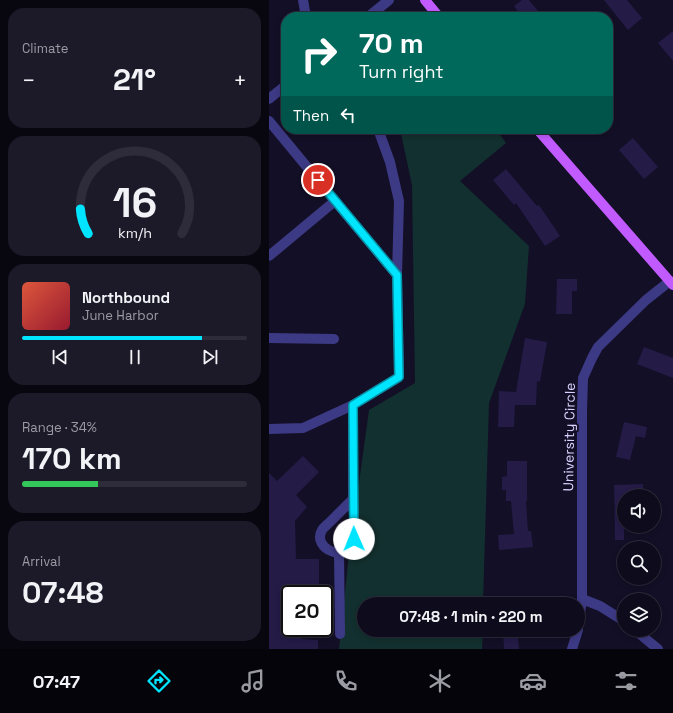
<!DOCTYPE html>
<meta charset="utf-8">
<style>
:root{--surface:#0e0b1c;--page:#1c1929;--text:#f1f3f6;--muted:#9b9ba3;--line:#2e2b3b;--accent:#00e5ff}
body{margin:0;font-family:"Space Grotesk",sans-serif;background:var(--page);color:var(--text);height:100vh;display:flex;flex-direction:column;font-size:15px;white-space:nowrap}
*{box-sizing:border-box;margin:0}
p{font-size:13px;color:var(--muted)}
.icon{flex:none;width:22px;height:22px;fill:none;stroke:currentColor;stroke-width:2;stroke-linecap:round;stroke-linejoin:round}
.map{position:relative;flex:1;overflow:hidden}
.panel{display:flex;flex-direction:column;gap:8px;padding:8px;background:#08060f;width:269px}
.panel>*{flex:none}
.hud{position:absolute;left:12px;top:12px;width:332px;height:122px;border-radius:16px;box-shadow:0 2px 6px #0003,0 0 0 1px var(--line);background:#00695c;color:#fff;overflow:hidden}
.fabs{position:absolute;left:348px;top:489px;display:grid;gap:8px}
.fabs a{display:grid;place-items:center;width:44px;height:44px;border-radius:50%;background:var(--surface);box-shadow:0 2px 6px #0003,0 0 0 1px var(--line);font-size:20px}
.speed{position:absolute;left:12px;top:585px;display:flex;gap:8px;font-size:20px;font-weight:700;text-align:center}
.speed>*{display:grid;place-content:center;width:52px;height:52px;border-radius:50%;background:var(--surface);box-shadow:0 2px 6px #0003,0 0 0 1px var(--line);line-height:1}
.speed .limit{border:2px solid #111;border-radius:6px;background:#fff;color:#111}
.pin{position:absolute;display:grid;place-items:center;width:34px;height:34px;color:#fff;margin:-17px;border:2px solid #fff;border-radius:50%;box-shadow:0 1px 4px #0007}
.me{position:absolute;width:44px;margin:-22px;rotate:359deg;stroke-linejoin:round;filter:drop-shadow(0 0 3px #0008)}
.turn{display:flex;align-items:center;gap:14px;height:84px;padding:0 12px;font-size:18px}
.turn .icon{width:52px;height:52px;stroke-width:2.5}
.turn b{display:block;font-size:28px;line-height:34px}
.then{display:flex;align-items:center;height:38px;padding:0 12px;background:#0003;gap:8px;font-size:15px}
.big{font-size:30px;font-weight:600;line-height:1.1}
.panel .tile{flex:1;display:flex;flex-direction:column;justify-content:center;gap:6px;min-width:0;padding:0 14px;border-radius:16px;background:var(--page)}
.panel .dial{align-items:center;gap:0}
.dial svg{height:104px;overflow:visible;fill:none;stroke:var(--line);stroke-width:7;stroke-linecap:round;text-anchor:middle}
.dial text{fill:var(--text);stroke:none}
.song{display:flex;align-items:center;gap:12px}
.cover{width:48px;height:48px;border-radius:6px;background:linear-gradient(135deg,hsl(10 70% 55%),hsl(350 70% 35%))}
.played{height:4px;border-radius:2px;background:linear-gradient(90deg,var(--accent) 80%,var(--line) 80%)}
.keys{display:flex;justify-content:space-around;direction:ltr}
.heat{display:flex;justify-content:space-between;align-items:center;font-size:22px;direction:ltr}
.charge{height:6px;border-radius:3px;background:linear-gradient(90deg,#34c759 34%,var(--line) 0)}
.trip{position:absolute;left:88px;top:597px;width:228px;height:40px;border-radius:20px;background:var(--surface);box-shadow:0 2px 6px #0003,0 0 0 1px var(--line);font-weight:600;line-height:40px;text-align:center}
.dock{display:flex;height:64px;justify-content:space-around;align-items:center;background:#06040b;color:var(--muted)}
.dock .icon{width:28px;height:28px}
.dock .active{color:var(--accent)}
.dock b{font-size:18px;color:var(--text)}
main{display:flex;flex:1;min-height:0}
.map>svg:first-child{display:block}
.green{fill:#12302f}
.building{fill:#241b47}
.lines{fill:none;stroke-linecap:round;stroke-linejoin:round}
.minor{stroke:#3d3a85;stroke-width:10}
.major{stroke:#c25bff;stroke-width:10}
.route-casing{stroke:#0095a6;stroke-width:10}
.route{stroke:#00e5ff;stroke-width:7}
.labels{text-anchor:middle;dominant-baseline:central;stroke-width:4;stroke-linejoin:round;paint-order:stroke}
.street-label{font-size:14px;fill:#d9d4ff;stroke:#130f26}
</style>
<main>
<section class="panel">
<div class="tile"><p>Climate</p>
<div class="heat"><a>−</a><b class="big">21°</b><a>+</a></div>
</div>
<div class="tile dial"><svg viewBox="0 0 100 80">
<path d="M14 69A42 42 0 1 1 86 69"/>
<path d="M14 69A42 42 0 0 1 8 50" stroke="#00e5ff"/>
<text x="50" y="56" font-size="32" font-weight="700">16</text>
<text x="50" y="72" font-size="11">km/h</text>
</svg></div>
<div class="tile">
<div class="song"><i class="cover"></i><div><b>Northbound</b><p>June Harbor</p></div></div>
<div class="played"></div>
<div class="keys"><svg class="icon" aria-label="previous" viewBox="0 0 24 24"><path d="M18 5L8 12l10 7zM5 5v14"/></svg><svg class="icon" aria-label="pause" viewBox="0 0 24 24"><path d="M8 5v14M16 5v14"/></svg><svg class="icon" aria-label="next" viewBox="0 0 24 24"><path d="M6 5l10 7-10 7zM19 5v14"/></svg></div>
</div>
<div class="tile"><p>Range · 34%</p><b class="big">170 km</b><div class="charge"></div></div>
<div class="tile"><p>Arrival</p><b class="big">07:48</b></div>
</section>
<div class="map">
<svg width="404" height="649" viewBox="0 0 404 649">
<rect width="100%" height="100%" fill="#130f26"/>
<polygon class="green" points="131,129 227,129 237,143 191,181 260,246 256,304 220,403 214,604 95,604 95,630 214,630 213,649 70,649 79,563 100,410 146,383 143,185"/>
<g class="building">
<polygon points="253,0 260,0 274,17 253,17 245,6"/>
<polygon points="335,0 358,0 373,18 359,30"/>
<polygon points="404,31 404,61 389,43"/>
<polygon points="364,138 389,167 375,179 350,150"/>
<polygon points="237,169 268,206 270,205 291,236 276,246 247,203 245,205 224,180"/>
<polygon points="288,279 308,279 308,291 303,291 303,314 287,314"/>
<polygon points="256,338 278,342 271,382 268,381 267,405 246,405 245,427 229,427 230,391 247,392"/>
<polygon points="375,347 404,358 404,378 368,364"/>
<polygon points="355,422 378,427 376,438 367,436 361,460 347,457"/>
<polygon points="34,456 50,472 27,495 38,507 26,521 27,559 50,559 50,594 21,594 21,628 33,628 33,639 49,640 49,649 0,649 0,473 8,481"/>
<polygon points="238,461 258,461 258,501 257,501 259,531 262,531 264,547 230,550 229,535 245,534 242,501 237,501 237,490 233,490 233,477 238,476"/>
<polygon points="374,484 374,496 355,496 355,540 346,540 345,485"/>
<polygon points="234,630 248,630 250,649 235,649"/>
</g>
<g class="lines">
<g class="minor">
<polyline points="34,0 37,17"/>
<polyline points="99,17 120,0"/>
<polyline points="0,99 17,85"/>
<polyline points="0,121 66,201 0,256"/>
<polyline points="66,201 128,275"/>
<polyline points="0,338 65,339"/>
<polyline points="0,429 34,428 84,405 130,377 128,275 130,201 121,162 109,129"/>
<path d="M84 499C84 509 87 530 85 539 80 565 42 549 53 530 55 527 59 524 62 521 69 514 77 506 84 499V405"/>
<polyline points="70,553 71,634"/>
<polyline points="313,599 331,606 355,621"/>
<polyline points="309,628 313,599 313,411 314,378 323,358 329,347 377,300 401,281"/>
<polyline points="366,630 389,649"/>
<polyline points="303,649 309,630"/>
</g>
<g class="major">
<polyline points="156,0 170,17"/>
<polyline points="268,129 404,285"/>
</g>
</g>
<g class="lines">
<g class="route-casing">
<polyline id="route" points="49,180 128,275 130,377 84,405 85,539"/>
</g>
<use href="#route" class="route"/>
</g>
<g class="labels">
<g class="street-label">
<text transform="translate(300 437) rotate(-89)">University Circle</text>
</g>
</g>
</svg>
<div class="fabs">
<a><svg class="icon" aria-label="sound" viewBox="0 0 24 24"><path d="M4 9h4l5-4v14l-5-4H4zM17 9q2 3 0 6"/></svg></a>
<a><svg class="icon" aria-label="search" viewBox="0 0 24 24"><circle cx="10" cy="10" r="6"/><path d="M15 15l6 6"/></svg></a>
<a><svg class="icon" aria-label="layers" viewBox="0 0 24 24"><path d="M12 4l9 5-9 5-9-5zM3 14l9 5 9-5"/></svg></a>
</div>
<div class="speed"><div class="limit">20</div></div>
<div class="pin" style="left:49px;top:180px;background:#d93025"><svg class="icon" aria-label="arrive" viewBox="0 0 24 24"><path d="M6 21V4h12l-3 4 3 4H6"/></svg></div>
<svg class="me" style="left:85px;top:539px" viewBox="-20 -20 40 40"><circle r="19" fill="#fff"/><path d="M0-13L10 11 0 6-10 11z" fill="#00e5ff"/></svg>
<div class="trip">07:48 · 1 min · 220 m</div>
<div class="hud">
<div class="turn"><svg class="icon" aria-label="right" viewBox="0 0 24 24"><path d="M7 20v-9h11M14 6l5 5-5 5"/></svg><div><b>70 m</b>Turn right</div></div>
<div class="then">Then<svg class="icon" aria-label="left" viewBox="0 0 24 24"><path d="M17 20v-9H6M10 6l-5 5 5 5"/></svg></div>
</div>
</div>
</main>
<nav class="dock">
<b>07:47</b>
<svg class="icon active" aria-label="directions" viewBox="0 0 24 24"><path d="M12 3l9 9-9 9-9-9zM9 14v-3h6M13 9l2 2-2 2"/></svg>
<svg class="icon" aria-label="music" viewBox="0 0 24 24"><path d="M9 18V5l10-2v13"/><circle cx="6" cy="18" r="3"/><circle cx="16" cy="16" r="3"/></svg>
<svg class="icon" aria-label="phone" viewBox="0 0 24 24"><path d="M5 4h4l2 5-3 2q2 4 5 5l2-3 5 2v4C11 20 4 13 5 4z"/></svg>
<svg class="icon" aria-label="climate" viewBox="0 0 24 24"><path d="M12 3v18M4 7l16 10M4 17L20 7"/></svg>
<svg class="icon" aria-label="car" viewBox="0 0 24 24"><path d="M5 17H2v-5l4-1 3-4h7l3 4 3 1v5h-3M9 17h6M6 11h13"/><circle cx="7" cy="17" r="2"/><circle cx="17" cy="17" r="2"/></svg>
<svg class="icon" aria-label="filters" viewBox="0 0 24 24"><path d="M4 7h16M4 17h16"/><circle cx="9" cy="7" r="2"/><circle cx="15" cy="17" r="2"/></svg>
</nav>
